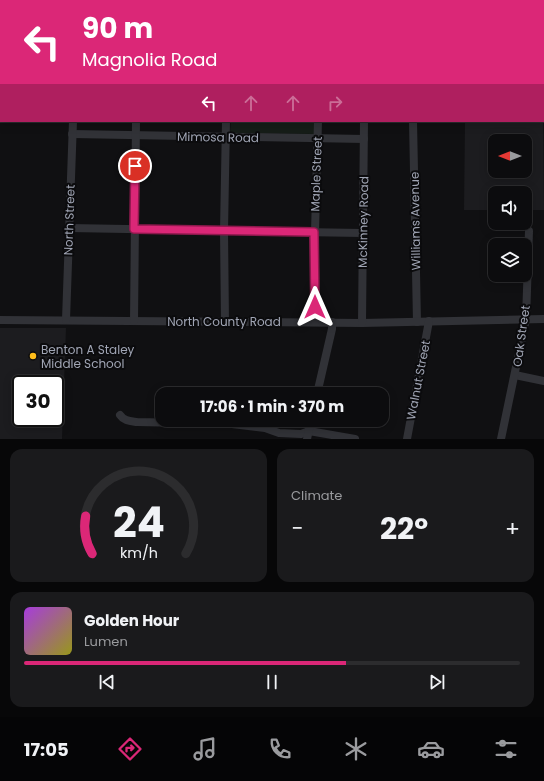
<!DOCTYPE html>
<meta charset="utf-8">
<style>
:root{--surface:#0c0c0e;--page:#1a1a1c;--text:#f1f3f6;--muted:#9a9b9e;--line:#2c2c2e;--accent:#db2777}
body{margin:0;font-family:Poppins,sans-serif;background:var(--page);color:var(--text);height:100vh;display:flex;flex-direction:column;font-size:15px;white-space:nowrap}
*{box-sizing:border-box;margin:0}
p{font-size:13px;color:var(--muted)}
.icon{flex:none;width:22px;height:22px;fill:none;stroke:currentColor;stroke-width:2;stroke-linecap:round;stroke-linejoin:round}
.map{position:relative;height:439px;overflow:hidden}
.drawer{display:flex;flex-direction:column;gap:10px;padding:10px;background:#070708;flex:1}
.drawer>*{flex:none}
.top-card{position:absolute;left:0px;top:0px;width:544px;height:122px;box-shadow:0 2px 10px #0003,0 0 0 1px var(--line);background:#db2777;color:#fff;overflow:hidden}
.needle{width:26px;rotate:270deg}
.tools{position:absolute;left:488px;top:134px;display:grid;gap:8px}
.tools a{display:grid;place-items:center;width:44px;height:44px;border-radius:8px;background:var(--surface);box-shadow:0 2px 10px #0003,0 0 0 1px var(--line);font-size:20px}
.speed{position:absolute;left:12px;top:375px;display:flex;gap:8px;font-size:20px;font-weight:700;text-align:center}
.speed>*{display:grid;place-content:center;width:52px;height:52px;border-radius:50%;background:var(--surface);box-shadow:0 2px 10px #0003,0 0 0 1px var(--line);line-height:1}
.speed .limit{border:2px solid #111;border-radius:6px;background:#fff;color:#111}
.pin{position:absolute;display:grid;place-items:center;width:34px;height:34px;color:#fff;margin:-17px;border:2px solid #fff;border-radius:50%;box-shadow:0 1px 4px #0007}
.me{position:absolute;width:44px;margin:-22px;rotate:0deg;stroke-linejoin:round;filter:drop-shadow(0 0 3px #0008)}
.turn{display:flex;align-items:center;gap:14px;height:84px;padding:0 16px;font-size:18px}
.turn .icon{width:52px;height:52px;stroke-width:2.5}
.turn b{display:block;font-size:28px;line-height:34px}
.lanes{display:flex;align-items:center;height:38px;padding:0 16px;background:#0003;justify-content:center;gap:20px;direction:ltr}
.lanes .off{opacity:.35}
.big{font-size:30px;font-weight:700;line-height:1.1}
.drawer .card{flex:1;display:flex;flex-direction:column;justify-content:center;gap:6px;min-width:0;padding:0 14px;border-radius:12px;background:var(--page)}
.drawer .dial{align-items:center;gap:0}
.dial svg{height:104px;overflow:visible;fill:none;stroke:var(--line);stroke-width:7;stroke-linecap:round;text-anchor:middle}
.dial text{fill:var(--text);stroke:none}
.song{display:flex;align-items:center;gap:12px}
.cover{width:48px;height:48px;border-radius:6px;background:linear-gradient(135deg,hsl(280 70% 55%),hsl(60 70% 35%))}
.played{height:4px;border-radius:2px;background:linear-gradient(90deg,var(--accent) 65%,var(--line) 65%)}
.keys{display:flex;justify-content:space-around;direction:ltr}
.heat{display:flex;justify-content:space-between;align-items:center;font-size:22px;direction:ltr}
.drawer .tiles{flex:1;display:grid;gap:10px;grid-template-columns:1fr 1fr}
.card:last-child{grid-column:span 2}
.trip{position:absolute;left:155px;top:387px;width:234px;height:40px;border-radius:12px;background:var(--surface);box-shadow:0 2px 10px #0003,0 0 0 1px var(--line);font-weight:700;line-height:40px;text-align:center}
.dock{display:flex;height:64px;justify-content:space-around;align-items:center;background:#050506;color:var(--muted)}
.dock .icon{width:28px;height:28px}
.dock .current{color:var(--accent)}
.dock b{font-size:18px;color:var(--text)}
.map>svg:first-child{display:block}
.built{fill:#1c1c1f;fill-rule:evenodd}
.green{fill:#161d18}
.lines{fill:none;stroke-linecap:round;stroke-linejoin:round}
.minor{stroke:#313237;stroke-width:8}
.route-casing{stroke:#8e194d;stroke-width:10}
.route{stroke:#db2777;stroke-width:7}
.poi-dot{fill:#ffbe1b;stroke:#0b0b0d;stroke-width:1.5}
.labels{text-anchor:middle;dominant-baseline:central;stroke-width:4;stroke-linejoin:round;paint-order:stroke}
.street-label{font-size:12px;fill:#a0a5b4;stroke:#0b0b0d}
.poi-label{font-size:12px;fill:#a0a5b4;stroke:#0b0b0d;text-anchor:start}
</style>
<div class="map">
<svg width="544" height="439" viewBox="0 0 544 439">
<rect width="100%" height="100%" fill="#101012"/>
<g class="built">
<path d="M543 92 544 210H525V193H495V210H464L465 121H543ZM495 141H525V171H495Z"/>
<path d="M0 328H66L62 439H0ZM21 384H55V418H21Z"/>
</g>
<g class="green">
<polygon points="232,0 325,0 232,1"/>
<polygon points="231,121 315,121 315,134 230,133"/>
</g>
<g class="lines">
<g class="minor">
<polyline points="79,0 79,1"/>
<polyline points="137,1 137,0"/>
<polyline points="226,1 226,0"/>
<polyline points="367,1 367,0"/>
<polyline points="414,1 414,0"/>
<polyline points="537,1 537,0"/>
<polyline points="543,86 544,86"/>
<polyline points="413,121 417,322"/>
<polyline points="72,134 364,139"/>
<polyline points="69,228 362,233"/>
<polyline points="0,320 362,323 544,319"/>
<polyline points="66,320 73,121"/>
<polyline points="134,321 136,121"/>
<polyline points="225,322 224,231 226,121"/>
<polyline points="315,322 315,232 318,121"/>
<polyline points="362,323 364,121"/>
<polyline points="515,375 544,381"/>
<polyline points="317,394 332,329 332,322"/>
<path d="M120 415C124 421 130 421 137 422L232 424 265 428 279 433 301 434 309 431 355 439"/>
<polyline points="307,439 311,420"/>
<polyline points="407,439 429,321"/>
<polyline points="501,439 526,319 529,231"/>
</g>
</g>
<g class="lines">
<g class="route-casing">
<polyline id="route" points="135,166 134,229 314,232 315,307"/>
</g>
<use href="#route" class="route"/>
</g>
<circle class="poi-dot" cx="33" cy="356" r="4"/>
<g class="labels">
<g class="street-label">
<text transform="translate(218 137) rotate(1)">Mimosa Road</text>
<text transform="translate(316 174) rotate(-88)">Maple Street</text>
<text transform="translate(69 220) rotate(-88)">North Street</text>
<text transform="translate(415 221) rotate(-91)">Williams Avenue</text>
<text transform="translate(363 222) rotate(-89)">McKinney Road</text>
<text x="224" y="321">North County Road</text>
<text transform="translate(521 336) rotate(-82)">Oak Street</text>
<text transform="translate(418 380) rotate(-79)">Walnut Street</text>
</g>
<g class="poi-label">
<text x="41" y="349">Benton A Staley<tspan x="41" dy="14">Middle School</tspan></text>
</g>
</g>
</svg>
<div class="tools">
<a><svg class="needle" viewBox="-14 -14 28 28"><path d="M0-13l5 13h-10z" fill="#e53935"/><path d="M0 13l5-13h-10z" fill="#9a9b9e"/></svg></a>
<a><svg class="icon" aria-label="sound" viewBox="0 0 24 24"><path d="M4 9h4l5-4v14l-5-4H4zM17 9q2 3 0 6"/></svg></a>
<a><svg class="icon" aria-label="layers" viewBox="0 0 24 24"><path d="M12 4l9 5-9 5-9-5zM3 14l9 5 9-5"/></svg></a>
</div>
<div class="speed"><div class="limit">30</div></div>
<div class="pin" style="left:135px;top:166px;background:#d93025"><svg class="icon" aria-label="arrive" viewBox="0 0 24 24"><path d="M6 21V4h12l-3 4 3 4H6"/></svg></div>
<svg class="me" style="left:315px;top:307px" viewBox="-20 -20 40 40"><path d="M0-17L14 15 0 8-14 15z" fill="#db2777" stroke="#fff" stroke-width="4"/></svg>
<div class="trip">17:06 · 1 min · 370 m</div>
<div class="top-card">
<div class="turn"><svg class="icon" aria-label="left" viewBox="0 0 24 24"><path d="M17 20v-9H6M10 6l-5 5 5 5"/></svg><div><b>90 m</b>Magnolia Road</div></div>
<div class="lanes"><svg class="icon" aria-label="left" viewBox="0 0 24 24"><path d="M17 20v-9H6M10 6l-5 5 5 5"/></svg><svg class="icon off" aria-label="ahead" viewBox="0 0 24 24"><path d="M12 20V5M6 11l6-6 6 6"/></svg><svg class="icon off" aria-label="ahead" viewBox="0 0 24 24"><path d="M12 20V5M6 11l6-6 6 6"/></svg><svg class="icon off" aria-label="right" viewBox="0 0 24 24"><path d="M7 20v-9h11M14 6l5 5-5 5"/></svg></div>
</div>
</div>
<section class="drawer">
<div class="tiles">
<div class="card dial"><svg viewBox="0 0 100 80">
<path d="M14 69A42 42 0 1 1 86 69"/>
<path d="M14 69A42 42 0 0 1 9 40" stroke="#db2777"/>
<text x="50" y="56" font-size="32" font-weight="700">24</text>
<text x="50" y="72" font-size="11">km/h</text>
</svg></div>
<div class="card"><p>Climate</p>
<div class="heat"><a>−</a><b class="big">22°</b><a>+</a></div>
</div>
<div class="card">
<div class="song"><i class="cover"></i><div><b>Golden Hour</b><p>Lumen</p></div></div>
<div class="played"></div>
<div class="keys"><svg class="icon" aria-label="previous" viewBox="0 0 24 24"><path d="M18 5L8 12l10 7zM5 5v14"/></svg><svg class="icon" aria-label="pause" viewBox="0 0 24 24"><path d="M8 5v14M16 5v14"/></svg><svg class="icon" aria-label="next" viewBox="0 0 24 24"><path d="M6 5l10 7-10 7zM19 5v14"/></svg></div>
</div>
</div>
</section>
<nav class="dock">
<b>17:05</b>
<svg class="icon current" aria-label="directions" viewBox="0 0 24 24"><path d="M12 3l9 9-9 9-9-9zM9 14v-3h6M13 9l2 2-2 2"/></svg>
<svg class="icon" aria-label="music" viewBox="0 0 24 24"><path d="M9 18V5l10-2v13"/><circle cx="6" cy="18" r="3"/><circle cx="16" cy="16" r="3"/></svg>
<svg class="icon" aria-label="phone" viewBox="0 0 24 24"><path d="M5 4h4l2 5-3 2q2 4 5 5l2-3 5 2v4C11 20 4 13 5 4z"/></svg>
<svg class="icon" aria-label="climate" viewBox="0 0 24 24"><path d="M12 3v18M4 7l16 10M4 17L20 7"/></svg>
<svg class="icon" aria-label="car" viewBox="0 0 24 24"><path d="M5 17H2v-5l4-1 3-4h7l3 4 3 1v5h-3M9 17h6M6 11h13"/><circle cx="7" cy="17" r="2"/><circle cx="17" cy="17" r="2"/></svg>
<svg class="icon" aria-label="filters" viewBox="0 0 24 24"><path d="M4 7h16M4 17h16"/><circle cx="9" cy="7" r="2"/><circle cx="15" cy="17" r="2"/></svg>
</nav>
